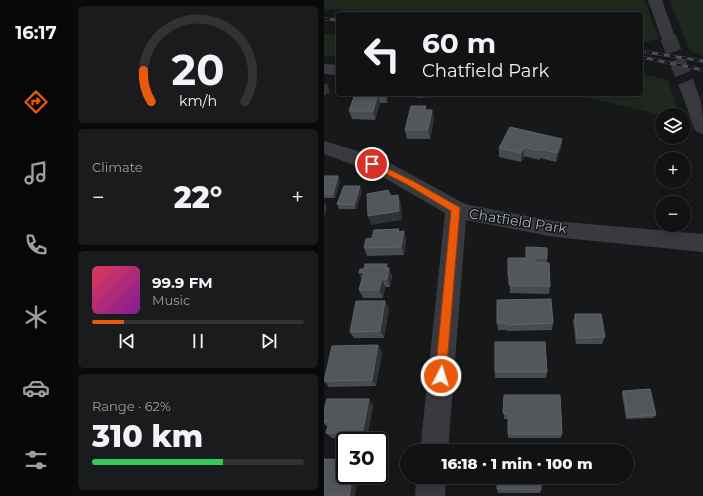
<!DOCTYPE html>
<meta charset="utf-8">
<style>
:root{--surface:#111214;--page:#1a1b1d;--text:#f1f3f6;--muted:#9c9ea0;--line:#303234;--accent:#ea580c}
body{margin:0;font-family:Montserrat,sans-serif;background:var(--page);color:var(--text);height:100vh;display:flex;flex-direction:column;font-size:15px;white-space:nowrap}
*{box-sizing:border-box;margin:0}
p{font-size:13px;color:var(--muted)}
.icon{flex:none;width:22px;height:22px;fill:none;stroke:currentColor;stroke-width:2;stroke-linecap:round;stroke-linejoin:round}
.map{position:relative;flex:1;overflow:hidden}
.sheet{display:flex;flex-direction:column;gap:6px;padding:6px;background:#090a0b;width:252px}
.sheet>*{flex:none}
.guide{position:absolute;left:12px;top:12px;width:307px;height:84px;border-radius:4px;box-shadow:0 2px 10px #0003,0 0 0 1px var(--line);background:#111214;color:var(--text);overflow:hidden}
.buttons{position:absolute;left:331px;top:108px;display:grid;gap:8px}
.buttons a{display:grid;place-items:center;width:36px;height:36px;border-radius:50%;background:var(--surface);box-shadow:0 2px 10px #0003,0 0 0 1px var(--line);font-size:20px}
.speed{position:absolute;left:12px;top:432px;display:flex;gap:8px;font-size:20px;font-weight:700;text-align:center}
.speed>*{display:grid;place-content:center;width:52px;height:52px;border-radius:50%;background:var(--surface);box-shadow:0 2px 10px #0003,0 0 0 1px var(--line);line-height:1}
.speed .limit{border:2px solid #111;border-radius:6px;background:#fff;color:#111}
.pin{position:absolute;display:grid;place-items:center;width:34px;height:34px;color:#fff;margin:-17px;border:2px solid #fff;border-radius:50%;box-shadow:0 1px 4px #0007}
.me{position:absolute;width:44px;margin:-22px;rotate:5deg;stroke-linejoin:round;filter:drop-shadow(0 0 3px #0008)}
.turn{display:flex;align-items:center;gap:14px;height:84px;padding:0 20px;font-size:18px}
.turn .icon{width:52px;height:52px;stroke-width:2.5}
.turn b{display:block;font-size:28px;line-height:34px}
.big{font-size:30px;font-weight:800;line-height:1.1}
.sheet .card{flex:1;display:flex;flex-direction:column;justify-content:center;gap:6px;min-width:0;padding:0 14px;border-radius:6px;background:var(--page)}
.sheet .dial{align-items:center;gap:0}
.dial svg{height:104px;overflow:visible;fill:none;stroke:var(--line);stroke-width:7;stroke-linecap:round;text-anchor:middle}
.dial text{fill:var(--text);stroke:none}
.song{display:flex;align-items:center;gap:12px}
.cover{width:48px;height:48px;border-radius:6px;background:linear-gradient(135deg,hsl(350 70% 55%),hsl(290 70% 35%))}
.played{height:4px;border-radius:2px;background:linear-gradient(90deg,var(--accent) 15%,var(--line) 15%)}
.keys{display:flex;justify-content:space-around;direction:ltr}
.heat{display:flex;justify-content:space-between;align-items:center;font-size:22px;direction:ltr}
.charge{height:6px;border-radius:3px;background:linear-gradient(90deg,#34c759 62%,var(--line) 0)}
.trip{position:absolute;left:76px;top:444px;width:234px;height:40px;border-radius:20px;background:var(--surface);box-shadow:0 2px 10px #0003,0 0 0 1px var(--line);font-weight:800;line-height:40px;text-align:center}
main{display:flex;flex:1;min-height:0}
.menu{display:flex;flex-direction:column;width:72px;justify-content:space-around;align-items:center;background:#070708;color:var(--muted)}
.menu .icon{width:28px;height:28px}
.menu .selected{color:var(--accent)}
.menu b{font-size:18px;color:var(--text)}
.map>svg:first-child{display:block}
.green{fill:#1f281f}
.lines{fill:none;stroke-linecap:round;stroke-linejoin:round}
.minor-tunnel{stroke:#34363a;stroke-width:16;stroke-dasharray:16 8;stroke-linecap:butt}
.minor{fill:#383a3f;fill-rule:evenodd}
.rail-casing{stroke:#4b4e54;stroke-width:3}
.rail{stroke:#121215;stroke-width:2;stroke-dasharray:6;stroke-linecap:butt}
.wall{fill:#484b4f}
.shaded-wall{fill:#303235}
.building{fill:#53565b;stroke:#60646a}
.route{fill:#ea580c;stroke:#983908}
.labels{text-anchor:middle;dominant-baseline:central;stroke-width:3;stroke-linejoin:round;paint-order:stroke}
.street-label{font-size:14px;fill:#a8b0bb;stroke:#121215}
</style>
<main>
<nav class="menu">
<b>16:17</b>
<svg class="icon selected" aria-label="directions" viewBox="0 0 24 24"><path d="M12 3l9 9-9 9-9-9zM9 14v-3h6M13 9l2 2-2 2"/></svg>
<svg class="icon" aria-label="music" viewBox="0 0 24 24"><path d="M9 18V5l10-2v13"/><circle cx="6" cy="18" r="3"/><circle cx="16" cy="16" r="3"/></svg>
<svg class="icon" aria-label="phone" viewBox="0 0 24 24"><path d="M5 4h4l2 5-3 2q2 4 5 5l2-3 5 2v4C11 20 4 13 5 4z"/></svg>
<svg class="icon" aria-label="climate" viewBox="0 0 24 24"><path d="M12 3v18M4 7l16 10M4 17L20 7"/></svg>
<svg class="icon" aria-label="car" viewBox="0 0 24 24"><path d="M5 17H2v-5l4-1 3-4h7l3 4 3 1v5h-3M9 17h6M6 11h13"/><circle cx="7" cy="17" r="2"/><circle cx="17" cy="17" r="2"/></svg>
<svg class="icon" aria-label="filters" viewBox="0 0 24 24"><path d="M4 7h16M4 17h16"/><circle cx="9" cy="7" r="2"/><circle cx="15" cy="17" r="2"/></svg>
</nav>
<section class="sheet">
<div class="card dial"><svg viewBox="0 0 100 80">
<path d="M14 69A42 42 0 1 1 86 69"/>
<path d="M14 69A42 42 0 0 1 8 45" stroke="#ea580c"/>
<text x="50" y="56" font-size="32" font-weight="700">20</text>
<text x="50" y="72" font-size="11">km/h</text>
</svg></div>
<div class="card"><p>Climate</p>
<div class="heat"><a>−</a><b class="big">22°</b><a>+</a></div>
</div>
<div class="card">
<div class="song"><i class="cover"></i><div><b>99.9 FM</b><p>Music</p></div></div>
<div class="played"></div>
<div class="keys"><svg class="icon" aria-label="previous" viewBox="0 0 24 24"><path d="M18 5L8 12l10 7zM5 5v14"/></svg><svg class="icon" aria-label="pause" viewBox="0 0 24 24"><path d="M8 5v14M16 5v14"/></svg><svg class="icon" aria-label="next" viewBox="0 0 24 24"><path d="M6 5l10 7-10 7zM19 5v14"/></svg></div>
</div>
<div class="card"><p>Range · 62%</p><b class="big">310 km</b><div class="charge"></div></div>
</section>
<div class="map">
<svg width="379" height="496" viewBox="0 0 379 496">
<rect width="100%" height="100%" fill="#17181a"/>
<g class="green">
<polygon points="0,0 321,0 335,39 317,43 317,14 85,14 0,9"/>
<polygon points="345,0 379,0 379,56 366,51"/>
<polygon points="0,34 14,35 14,56 0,56"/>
<polygon points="317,74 344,80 355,115 338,115 246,94 317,94"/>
</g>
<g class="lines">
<polyline class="minor-tunnel" points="344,37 364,88"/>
<g class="minor">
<polygon points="324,0 338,0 351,37 349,40 344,41 339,40 337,37"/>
<polygon points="0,64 14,65 14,75 0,74"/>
<path d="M364 83 370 84C379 100 379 116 379 134L373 132 370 128 356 88 358 84Z"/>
<polygon points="0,141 44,154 66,163 139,203 145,205 230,221 379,234 379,252 230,237 142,220 124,451 96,451 121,213 52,173 0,154"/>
<polygon points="92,477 122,477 121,496 91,496"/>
</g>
<g class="rail-casing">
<g id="rail">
<polyline points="0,19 14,20"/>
<polyline points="322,52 379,61"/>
<polyline points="317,57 379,70"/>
</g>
</g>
<use href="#rail" class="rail"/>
</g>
<g class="wall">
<polygon points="31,94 64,94 64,97 63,103 56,103 51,120 28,119 25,111"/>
<polygon points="92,94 110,94 110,97 93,98"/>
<polygon points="103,110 108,110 110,119 106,139 83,139 81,130"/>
<polygon points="238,139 237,148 232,162 216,158 216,160 200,156 197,162 175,157 175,148"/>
<polygon points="0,176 14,176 16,181 11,198 0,198"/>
<polygon points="38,191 32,209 15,209 13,204"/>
<polygon points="75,232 82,240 80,255 43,256 40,248"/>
<polygon points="202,247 223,258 223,263 226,286 225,294 186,293 186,285 184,284 184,258 202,258"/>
<polygon points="64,268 68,276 66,287 61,287 59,298 39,298 35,290 38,280 35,273"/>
<polygon points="65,308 60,338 30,338 26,332"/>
<polygon points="251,314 281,337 278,344 252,344 249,321"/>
<polygon points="173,323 229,323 228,330 183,331 183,330 174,330"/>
<polygon points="58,352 52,386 5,387 0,381 0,379"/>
<polygon points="171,372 223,372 222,378 171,378"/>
<polygon points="299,391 332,415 329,418 302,419 298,394"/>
<polygon points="180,395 238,434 237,438 184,438 184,419 180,419"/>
<polygon points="49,405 43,438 8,438 2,433 4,426 3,426 0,424 0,410"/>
<polygon points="265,477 294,477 294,478"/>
<polygon points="173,489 217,490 216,493 174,493"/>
</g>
<g class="shaded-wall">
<polygon points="3,83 6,92 0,96 0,85"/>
<polygon points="54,94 56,103 51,120 49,111"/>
<polygon points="61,94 64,94 64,97 63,103"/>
<polygon points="108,110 110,119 106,139 104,130"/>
<polygon points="238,139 237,148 232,162 233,153"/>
<polygon points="200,147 200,156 197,162 197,153"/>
<polygon points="14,176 16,181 11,198 9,194"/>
<polygon points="36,186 38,191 32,209 30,205"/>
<polygon points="74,195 77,204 78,220 47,225 44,216"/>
<polygon points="0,201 3,207 0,218"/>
<polygon points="80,231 82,240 80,255 77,247"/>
<polygon points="63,264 65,270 65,268 68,276 66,287 63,279 62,268"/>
<polygon points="40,272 39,281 35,273"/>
<polygon points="58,279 61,287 59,298 55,290"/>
<polygon points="61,301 65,308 60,338 56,331"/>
<polygon points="54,345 58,352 52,386 48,380"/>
<polygon points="45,399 49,405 43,438 38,434"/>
<polygon points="25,475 31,475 30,480 33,483 31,496 25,496 24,479"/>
</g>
<g class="building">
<polygon points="31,94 61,94 54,94 49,111 25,111"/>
<polygon points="87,106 102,106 101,110 108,110 104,130 81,130"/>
<polygon points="186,127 238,139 233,153 217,149 216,151 200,147 197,153 175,148"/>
<polygon points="0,176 14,176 9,194 0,194"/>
<polygon points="20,186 36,186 30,205 13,204"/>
<polygon points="64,190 67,196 74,195 75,211 44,216 43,194"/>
<polygon points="75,229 74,232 80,231 77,247 40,248 42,239 48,238 50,230"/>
<polygon points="202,247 223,248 223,258 210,258 210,263 225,263 226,286 186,286 186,277 184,276 184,258 202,258"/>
<polygon points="41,264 63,264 62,268 65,268 63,279 58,279 55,290 35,290 40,272 35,273 36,269 40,269"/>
<polygon points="227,299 229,323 183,325 183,323 173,323 173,300"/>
<polygon points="32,301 61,301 56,331 26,332"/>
<polygon points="251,314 277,314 281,337 253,338"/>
<polygon points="171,342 221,342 223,372 171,372"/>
<polygon points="54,345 48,380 0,381 8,346"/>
<polygon points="326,389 332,415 304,417 299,391"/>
<polygon points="180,395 236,395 238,434 184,434 184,414 179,413"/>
<polygon points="3,399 45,399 38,434 2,433 5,422 0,422 0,410"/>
<polygon points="264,446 292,447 293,451 265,451"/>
<polygon points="0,459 21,460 21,475 25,475 24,479 28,479 25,496 0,496"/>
<polygon points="173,477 217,477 217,490 173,489"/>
</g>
<polygon class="route" points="48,161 89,181 135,207 136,209 122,376 121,379 117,381 113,379 111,376 127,211 84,185 45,165 44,164"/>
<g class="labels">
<g class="street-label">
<text transform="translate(194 221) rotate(9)">Chatfield Park</text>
</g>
</g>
</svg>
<div class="buttons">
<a><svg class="icon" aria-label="layers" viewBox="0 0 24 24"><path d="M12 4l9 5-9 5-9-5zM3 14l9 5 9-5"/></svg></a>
<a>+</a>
<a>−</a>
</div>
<div class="speed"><div class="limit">30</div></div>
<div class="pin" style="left:48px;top:164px;background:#d93025"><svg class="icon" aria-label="arrive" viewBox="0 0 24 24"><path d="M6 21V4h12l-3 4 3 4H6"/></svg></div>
<svg class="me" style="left:117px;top:376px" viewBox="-20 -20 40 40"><circle r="17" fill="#ea580c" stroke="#fff" stroke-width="3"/><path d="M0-11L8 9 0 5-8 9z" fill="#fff"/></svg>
<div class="trip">16:18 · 1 min · 100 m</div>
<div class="guide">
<div class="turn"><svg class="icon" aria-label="left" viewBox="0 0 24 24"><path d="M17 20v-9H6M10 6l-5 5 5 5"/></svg><div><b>60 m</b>Chatfield Park</div></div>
</div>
</div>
</main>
